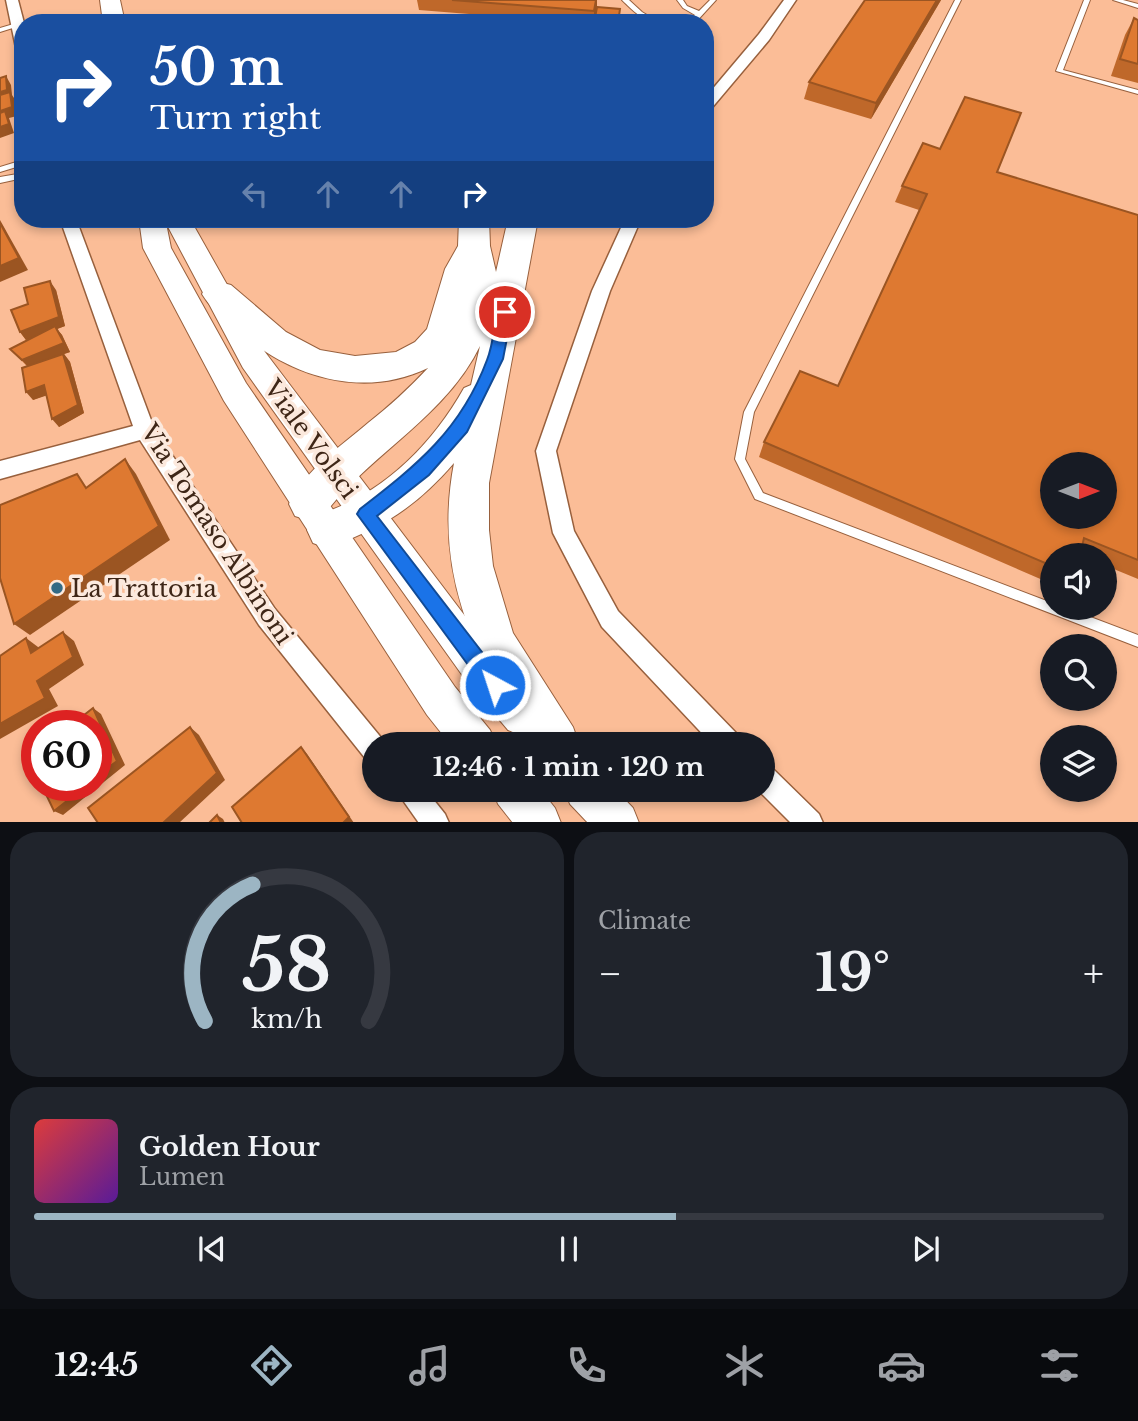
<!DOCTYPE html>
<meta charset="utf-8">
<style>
:root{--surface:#171b24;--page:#20242c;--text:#f1f3f6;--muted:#9ea1a6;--line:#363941;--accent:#9cb5c3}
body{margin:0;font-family:"Libre Baskerville",serif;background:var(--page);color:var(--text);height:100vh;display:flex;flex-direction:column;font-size:26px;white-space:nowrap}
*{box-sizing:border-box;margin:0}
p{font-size:23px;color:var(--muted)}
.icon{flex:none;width:38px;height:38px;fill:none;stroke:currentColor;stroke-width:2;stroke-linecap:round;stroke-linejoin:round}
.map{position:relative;height:822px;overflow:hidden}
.details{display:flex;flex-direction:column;gap:10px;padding:10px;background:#0d0f14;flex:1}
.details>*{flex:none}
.hud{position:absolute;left:14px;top:14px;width:700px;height:214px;border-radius:28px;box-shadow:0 4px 10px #0003;background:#1a4fa0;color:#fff;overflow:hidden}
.needle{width:46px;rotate:90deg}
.buttons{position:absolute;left:1040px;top:452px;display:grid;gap:14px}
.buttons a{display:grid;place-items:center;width:77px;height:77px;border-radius:50%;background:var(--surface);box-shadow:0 4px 10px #0003;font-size:35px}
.speed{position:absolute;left:21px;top:710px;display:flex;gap:14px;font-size:35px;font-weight:700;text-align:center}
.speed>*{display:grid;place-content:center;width:91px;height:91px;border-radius:50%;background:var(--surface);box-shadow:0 4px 10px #0003;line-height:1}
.speed .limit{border:10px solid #d22;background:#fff;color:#111}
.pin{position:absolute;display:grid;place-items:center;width:60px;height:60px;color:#fff;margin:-30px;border:4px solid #fff;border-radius:50%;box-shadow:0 2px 7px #0007}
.me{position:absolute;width:77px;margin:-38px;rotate:320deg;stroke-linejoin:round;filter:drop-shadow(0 0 5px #0008)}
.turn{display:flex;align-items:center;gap:24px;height:147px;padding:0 21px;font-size:32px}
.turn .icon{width:91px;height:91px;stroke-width:2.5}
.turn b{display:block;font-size:49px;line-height:60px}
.lanes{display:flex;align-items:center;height:66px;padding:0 21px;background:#0003;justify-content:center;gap:35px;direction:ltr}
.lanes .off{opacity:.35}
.big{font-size:52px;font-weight:800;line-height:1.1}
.details .widget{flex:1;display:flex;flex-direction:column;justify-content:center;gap:10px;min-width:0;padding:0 24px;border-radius:28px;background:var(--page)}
.details .dial{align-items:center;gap:0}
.dial svg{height:182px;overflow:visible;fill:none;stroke:var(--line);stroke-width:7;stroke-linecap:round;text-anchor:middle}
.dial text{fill:var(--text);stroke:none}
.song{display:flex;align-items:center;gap:21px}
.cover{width:84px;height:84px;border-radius:10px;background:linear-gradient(135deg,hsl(0 70% 55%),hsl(270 70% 35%))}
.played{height:7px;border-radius:4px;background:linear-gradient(90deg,var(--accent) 60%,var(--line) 60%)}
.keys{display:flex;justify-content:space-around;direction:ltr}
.heat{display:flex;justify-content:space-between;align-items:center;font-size:38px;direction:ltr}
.details .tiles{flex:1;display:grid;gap:10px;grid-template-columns:1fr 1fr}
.widget:last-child{grid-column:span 2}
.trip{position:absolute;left:362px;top:732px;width:413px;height:70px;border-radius:35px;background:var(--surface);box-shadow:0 4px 10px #0003;font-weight:800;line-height:70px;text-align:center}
.tabs{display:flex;height:112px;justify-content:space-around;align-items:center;background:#090b0e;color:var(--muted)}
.tabs .icon{width:49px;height:49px}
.tabs .selected{color:var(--accent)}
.tabs b{font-size:32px;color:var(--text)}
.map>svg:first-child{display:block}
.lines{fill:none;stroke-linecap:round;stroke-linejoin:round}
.service-casing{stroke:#98603d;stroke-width:2}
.minor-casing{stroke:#98603d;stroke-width:3}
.primary-casing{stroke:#98603d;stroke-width:2}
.motorway-casing{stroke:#98603d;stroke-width:2}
.service{fill:#fff;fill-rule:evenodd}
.minor{fill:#fff;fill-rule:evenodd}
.primary{fill:#fff;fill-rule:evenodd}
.motorway{fill:#fff;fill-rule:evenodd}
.wall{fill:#bf682a}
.shaded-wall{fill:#9b5522}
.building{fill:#de7931;stroke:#9b5522;stroke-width:2;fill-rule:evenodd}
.route{fill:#1a73e8;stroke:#114b97;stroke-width:2}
.poi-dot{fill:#336a85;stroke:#fce9dd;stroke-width:2.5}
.labels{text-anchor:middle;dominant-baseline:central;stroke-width:7;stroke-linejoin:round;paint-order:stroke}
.street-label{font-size:24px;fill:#3e2617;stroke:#fce9dd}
.poi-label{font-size:24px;fill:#3e2617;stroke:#fce9dd;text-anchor:start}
</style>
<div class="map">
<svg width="1138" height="823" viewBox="0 0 1138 823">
<rect width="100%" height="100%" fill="#fbbd97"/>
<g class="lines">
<g class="service-casing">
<g id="service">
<path d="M622 0H629L642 12 660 23C645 23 632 10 622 0Z"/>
<polygon points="677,0 683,0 687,6 699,11 710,0 716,0 695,23 688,23 695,15 683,8"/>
<polygon points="955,0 961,0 754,412 745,459 763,493 1052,603 1052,607 1064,607 1138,635 1138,647 755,499 735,459 744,412"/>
<polygon points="1084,0 1090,0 1063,70 1138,90 1138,94 1056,71"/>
<polygon points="1113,0 1123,0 1138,4 1138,8"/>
<polygon points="17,23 20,25 19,26 0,32 0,28"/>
<polygon points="23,160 23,165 0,172 0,167"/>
<polygon points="23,173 23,178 0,183 0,177"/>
</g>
</g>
<g class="minor-casing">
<g id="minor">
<polygon points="6,0 18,0 24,23 23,52 16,48"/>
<polygon points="784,0 796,0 769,40 710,110 705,111 705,98 759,34"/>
<polygon points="60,219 76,219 154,428 275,609 383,740 384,744 374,744 374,761 365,758 259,625 140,440 0,479 0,461 133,426"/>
<polygon points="625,219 641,219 610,291 556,451 574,531 618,611 738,735 741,744 712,744 602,627 553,533 536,451 592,291"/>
<polygon points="763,764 772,768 819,814 823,823 791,823 757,789 763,789"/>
<polygon points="395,789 425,789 445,814 449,823 419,823"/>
</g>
</g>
<g class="primary-casing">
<g id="primary">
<polygon points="100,0 120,0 125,23 103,23"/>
<polygon points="139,219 190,219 265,352 493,653 536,702 542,716 536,730 522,736 508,730 465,679 243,368 166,223 171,248 246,383 455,687 490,730 496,744 450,744 427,715 224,401 143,248"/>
<polygon points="492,789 540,789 555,808 561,823 513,823 498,804"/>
<polygon points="564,789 615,789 633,808 639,823 588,823 570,804"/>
</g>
</g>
<g class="motorway-casing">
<g id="motorway">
<polygon points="490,0 514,0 506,23 482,23"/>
<path d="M459 219H489L490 246 496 272 508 219H538L489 483V530L493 566 513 633 573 727 579 744H529C474 654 433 573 454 463 415 508 382 528 327 548L313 543 307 530 311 521 295 516 289 504C305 470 340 447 368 423 390 406 409 388 428 368 361 400 288 376 236 329 224 318 210 308 202 294L207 285 219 282 231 285 286 332 320 350 355 356 396 352 415 342 427 329 445 269 458 246ZM480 346 471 385 464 388C433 443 386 491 326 512 373 452 446 416 480 346Z"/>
</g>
</g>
<use href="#service" class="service"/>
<use href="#minor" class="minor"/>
<use href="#primary" class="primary"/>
<use href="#motorway" class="motorway"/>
</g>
<g class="wall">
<polygon points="417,0 597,0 594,23 581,23 419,10"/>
<polygon points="865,0 941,0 871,119 804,99 809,82"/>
<polygon points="1134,18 1138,20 1138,83 1111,76 1125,35"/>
<polygon points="997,172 1138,215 1138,579 1104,565 1104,555 1052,555 1052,584 759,457 764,442 838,386 919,210 895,202 902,186"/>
<polygon points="56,290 65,326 57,329 62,335 70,352 64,354 70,362 84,413 59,427 46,395 33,400 27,366 10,349 32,338 26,340 20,332 28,304"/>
</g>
<g class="shaded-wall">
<polygon points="596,0 597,0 597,8 594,23 594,11"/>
<polygon points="937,0 941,0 871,119 876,103"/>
<polygon points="6,76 11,85 12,95 16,101 17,116 9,118 14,133 0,138 0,92"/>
<polygon points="0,220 28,270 0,282"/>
<polygon points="50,281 56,290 65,326 57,329 62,335 70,352 64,354 70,362 84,413 59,427 52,419 78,405 29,368 22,360 57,329 26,340 20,332"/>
<polygon points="44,385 51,394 33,400 26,392"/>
<polygon points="125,459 136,474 170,540 30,635 14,624"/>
<polygon points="63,632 74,641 84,665 49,689 58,706 0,739 0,724 37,681"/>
<polygon points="26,638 38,647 43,662 31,653"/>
<polygon points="93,708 101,714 125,765 63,815 54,811 86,786 96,786"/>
<polygon points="190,727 199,735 225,780 179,823 163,823"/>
<polygon points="301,747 307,754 354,823 343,823"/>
<polygon points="217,815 223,819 225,823 221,823"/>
</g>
<g class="building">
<polygon points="452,0 596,0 594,11"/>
<polygon points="865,0 937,0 876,103 809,82"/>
<polygon points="597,7 620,9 618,23 594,23"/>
<polygon points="1134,18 1138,20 1138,64 1120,59"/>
<polygon points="6,76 7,90 0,92 0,78"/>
<polygon points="10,92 12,107 0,111 0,95"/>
<path d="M965 97 1021 113 997 172 1138 215V560L1084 538 1080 555H1052V566L764 442 800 371 838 386 927 194 902 186 923 143 940 149ZM1052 464H1104V516H1052Z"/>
<polygon points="5,111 9,124 0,127 0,113"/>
<polygon points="0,223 19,258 0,266"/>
<polygon points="50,281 59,317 20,332 11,310 28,304 24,288"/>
<polygon points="55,326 64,343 22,360 10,349"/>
<polygon points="63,354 78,405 52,419 44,385 26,392 22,368"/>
<polygon points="125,459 159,526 14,624 0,578 0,505 77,474 86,488"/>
<polygon points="63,632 73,657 37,681 45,698 0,724 0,656 26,638 31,653"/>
<polygon points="93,708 117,761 96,777 96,726 70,726"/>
<polygon points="190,727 217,773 163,823 98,823 88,808"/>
<polygon points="301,747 349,817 343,823 242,823 232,807"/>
<polygon points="37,753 37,774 30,759"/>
<polygon points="42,786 86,786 54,811"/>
<polygon points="217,815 221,823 209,823"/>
</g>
<path class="route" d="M505 307 512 312 503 359 467 432 429 475 377 516 502 678 505 685 502 692 495 695 488 692 357 514 360 509C417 465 461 430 487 360 493 345 494 328 497 312Z"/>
<circle class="poi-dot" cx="57" cy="588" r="7"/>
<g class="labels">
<g class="street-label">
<text transform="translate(311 439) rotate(54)">Viale Volsci</text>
<text transform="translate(217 534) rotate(57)">Via Tomaso Albinoni</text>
</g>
<g class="poi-label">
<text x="71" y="588">La Trattoria</text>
</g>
</g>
</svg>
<div class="buttons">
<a><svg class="needle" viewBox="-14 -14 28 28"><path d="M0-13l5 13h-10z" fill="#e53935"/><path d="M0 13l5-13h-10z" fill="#9ea1a6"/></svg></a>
<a><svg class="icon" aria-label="sound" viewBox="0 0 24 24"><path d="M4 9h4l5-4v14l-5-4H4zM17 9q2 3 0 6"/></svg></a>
<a><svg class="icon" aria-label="search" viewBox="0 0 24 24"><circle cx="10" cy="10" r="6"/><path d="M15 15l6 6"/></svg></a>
<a><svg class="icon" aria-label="layers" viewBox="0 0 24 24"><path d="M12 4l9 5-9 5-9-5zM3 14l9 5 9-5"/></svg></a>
</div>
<div class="speed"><div class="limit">60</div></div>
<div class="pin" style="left:505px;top:312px;background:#d93025"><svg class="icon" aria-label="arrive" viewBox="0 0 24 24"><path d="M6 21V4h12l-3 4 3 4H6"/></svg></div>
<svg class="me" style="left:495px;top:685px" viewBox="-20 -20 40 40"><circle r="17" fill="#1a73e8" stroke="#fff" stroke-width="3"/><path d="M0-11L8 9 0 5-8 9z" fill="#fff"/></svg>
<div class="trip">12:46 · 1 min · 120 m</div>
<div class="hud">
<div class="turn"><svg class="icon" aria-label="right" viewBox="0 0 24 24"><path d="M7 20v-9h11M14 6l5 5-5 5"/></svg><div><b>50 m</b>Turn right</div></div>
<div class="lanes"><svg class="icon off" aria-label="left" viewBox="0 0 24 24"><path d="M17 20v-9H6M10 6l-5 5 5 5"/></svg><svg class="icon off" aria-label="ahead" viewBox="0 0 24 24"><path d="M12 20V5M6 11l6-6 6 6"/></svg><svg class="icon off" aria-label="ahead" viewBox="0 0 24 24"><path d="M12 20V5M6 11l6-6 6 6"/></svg><svg class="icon" aria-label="right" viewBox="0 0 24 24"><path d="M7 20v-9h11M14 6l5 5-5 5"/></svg></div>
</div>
</div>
<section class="details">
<div class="tiles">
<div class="widget dial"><svg viewBox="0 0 100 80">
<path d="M14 69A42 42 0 1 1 86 69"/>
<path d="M14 69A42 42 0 0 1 35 9" stroke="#9cb5c3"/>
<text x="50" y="56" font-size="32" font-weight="700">58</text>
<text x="50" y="72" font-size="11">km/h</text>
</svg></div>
<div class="widget"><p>Climate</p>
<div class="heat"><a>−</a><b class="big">19°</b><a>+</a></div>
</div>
<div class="widget">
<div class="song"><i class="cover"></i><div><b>Golden Hour</b><p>Lumen</p></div></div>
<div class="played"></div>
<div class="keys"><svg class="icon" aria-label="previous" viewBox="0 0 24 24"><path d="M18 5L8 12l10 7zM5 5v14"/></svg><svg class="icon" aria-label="pause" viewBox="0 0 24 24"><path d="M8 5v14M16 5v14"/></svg><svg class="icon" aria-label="next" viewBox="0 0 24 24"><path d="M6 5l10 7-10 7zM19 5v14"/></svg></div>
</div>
</div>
</section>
<nav class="tabs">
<b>12:45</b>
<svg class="icon selected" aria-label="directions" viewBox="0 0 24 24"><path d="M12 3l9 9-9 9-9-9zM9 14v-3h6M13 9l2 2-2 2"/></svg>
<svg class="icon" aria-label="music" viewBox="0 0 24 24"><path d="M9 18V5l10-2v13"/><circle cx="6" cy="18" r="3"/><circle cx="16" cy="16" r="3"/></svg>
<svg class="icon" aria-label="phone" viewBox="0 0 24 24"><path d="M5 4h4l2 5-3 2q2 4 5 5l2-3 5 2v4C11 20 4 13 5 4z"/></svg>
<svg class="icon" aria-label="climate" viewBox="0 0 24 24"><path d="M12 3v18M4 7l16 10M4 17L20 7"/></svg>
<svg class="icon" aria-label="car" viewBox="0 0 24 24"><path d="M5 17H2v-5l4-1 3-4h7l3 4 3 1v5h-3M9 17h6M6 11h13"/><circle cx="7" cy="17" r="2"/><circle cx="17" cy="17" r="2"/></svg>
<svg class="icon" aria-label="filters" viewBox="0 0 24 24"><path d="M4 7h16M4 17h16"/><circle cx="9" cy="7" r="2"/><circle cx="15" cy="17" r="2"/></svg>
</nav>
